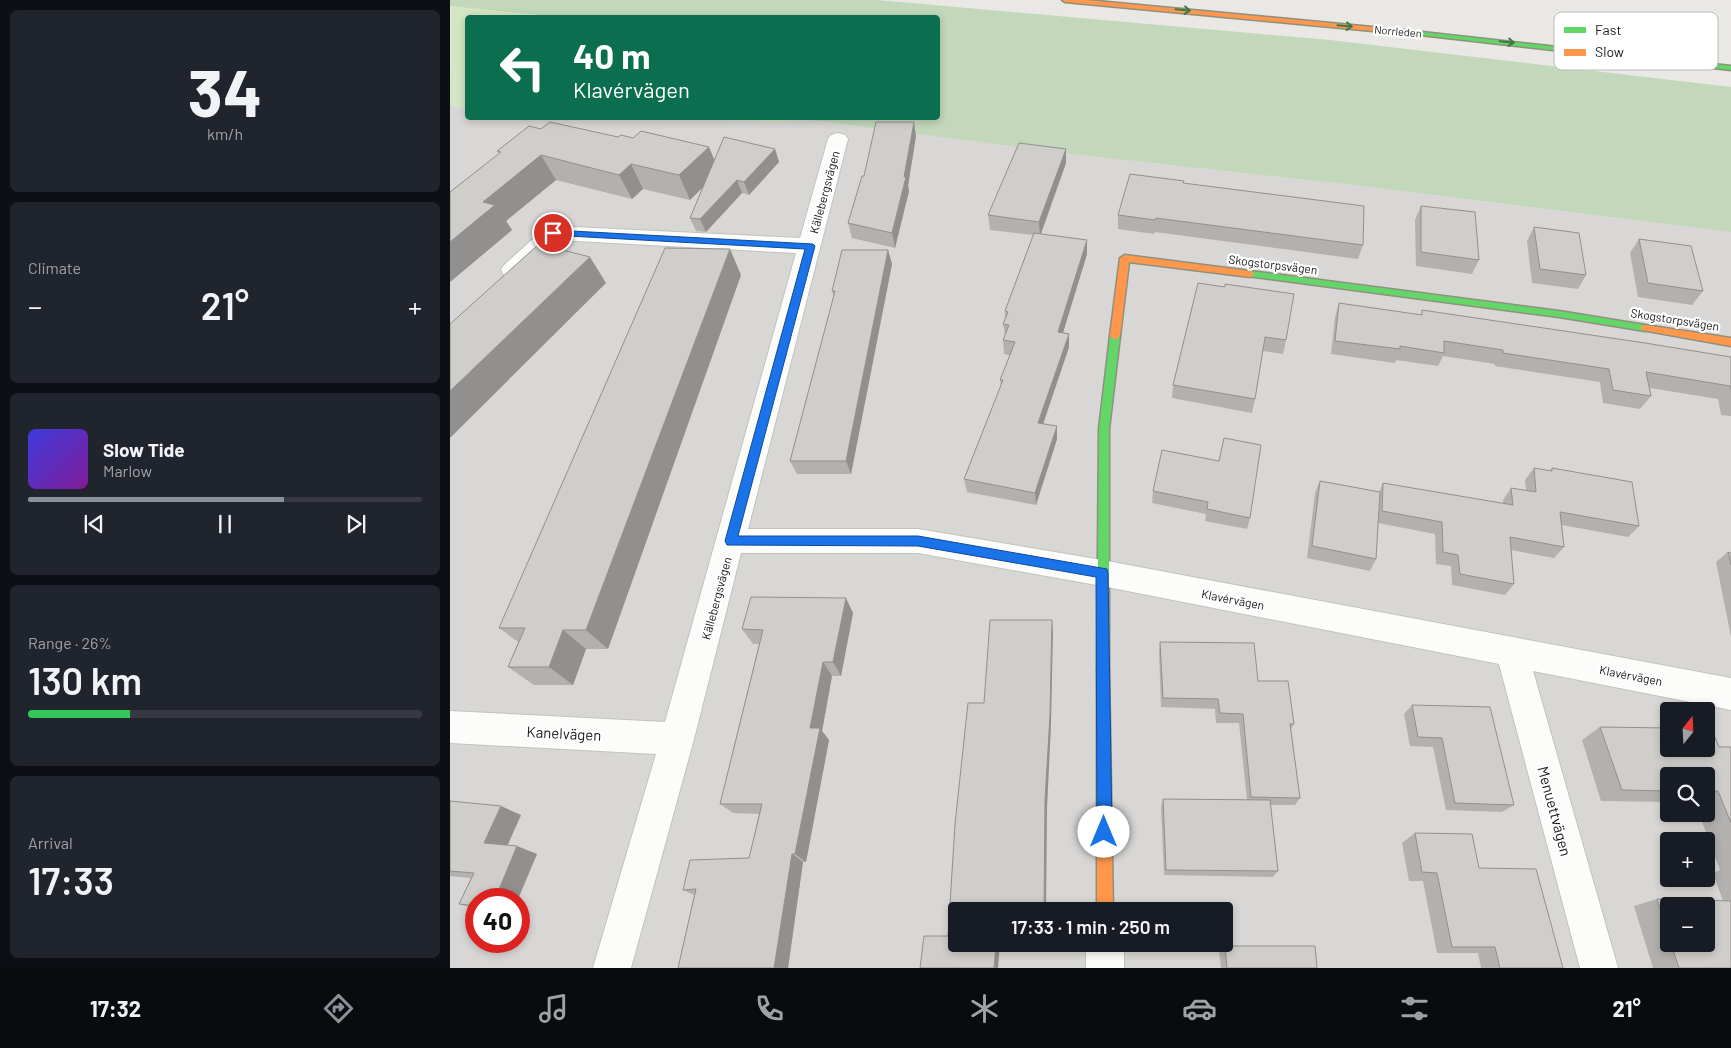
<!DOCTYPE html>
<meta charset="utf-8">
<style>
:root{--surface:#171b24;--page:#20242c;--text:#f1f3f6;--muted:#9ea1a6;--line:#363941;--accent:#8c9099}
body{margin:0;font-family:Barlow,sans-serif;background:var(--page);color:var(--text);height:100vh;display:flex;flex-direction:column;font-size:19px;white-space:nowrap}
*{box-sizing:border-box;margin:0}
p{font-size:16px;color:var(--muted)}
.icon{flex:none;width:28px;height:28px;fill:none;stroke:currentColor;stroke-width:2;stroke-linecap:round;stroke-linejoin:round}
.map{position:relative;flex:1;overflow:hidden}
.sheet{display:flex;flex-direction:column;gap:10px;padding:10px;background:#0d0f14;width:450px}
.sheet>*{flex:none}
.banner{position:absolute;left:15px;top:15px;width:475px;height:105px;border-radius:5px;box-shadow:0 2px 8px #0003;background:#0b6e4f;color:#fff;overflow:hidden}
.needle{width:32px;rotate:18deg}
.buttons{position:absolute;left:1210px;top:702px;display:grid;gap:10px}
.buttons a{display:grid;place-items:center;width:55px;height:55px;border-radius:5px;background:var(--surface);box-shadow:0 2px 8px #0003;font-size:25px}
.speed{position:absolute;left:15px;top:888px;display:flex;gap:10px;font-size:25px;font-weight:700;text-align:center}
.speed>*{display:grid;place-content:center;width:65px;height:65px;border-radius:50%;background:var(--surface);box-shadow:0 2px 8px #0003;line-height:1}
.speed .limit{border:8px solid #d22;background:#fff;color:#111}
.pin{position:absolute;display:grid;place-items:center;width:42px;height:42px;color:#fff;margin:-21px;border:2px solid #fff;border-radius:50%;box-shadow:0 1px 5px #0007}
.me{position:absolute;width:55px;margin:-28px;rotate:0deg;stroke-linejoin:round;filter:drop-shadow(0 0 4px #0008)}
.turn{display:flex;align-items:center;gap:18px;height:105px;padding:0 25px;font-size:22px}
.turn .icon{width:65px;height:65px;stroke-width:2.5}
.turn b{display:block;font-size:35px;line-height:42px}
.big{font-size:38px;font-weight:600;line-height:1.1}
.sheet .card{flex:1;display:flex;flex-direction:column;justify-content:center;gap:8px;min-width:0;padding:0 18px;border-radius:8px;background:var(--page)}
.sheet .dial{align-items:center;gap:0}
.dial b{font-size:65px;line-height:1}
.song{display:flex;align-items:center;gap:15px}
.cover{width:60px;height:60px;border-radius:8px;background:linear-gradient(135deg,hsl(240 70% 55%),hsl(290 70% 35%))}
.played{height:5px;border-radius:2px;background:linear-gradient(90deg,var(--accent) 65%,var(--line) 65%)}
.keys{display:flex;justify-content:space-around;direction:ltr}
.heat{display:flex;justify-content:space-between;align-items:center;font-size:28px;direction:ltr}
.charge{height:8px;border-radius:4px;background:linear-gradient(90deg,#34c759 26%,var(--line) 0)}
.trip{position:absolute;left:498px;top:902px;width:285px;height:50px;border-radius:5px;background:var(--surface);box-shadow:0 2px 8px #0003;font-weight:600;line-height:50px;text-align:center}
.menu{display:flex;height:80px;justify-content:space-around;align-items:center;background:#090b0e;color:var(--muted)}
.menu .icon{width:35px;height:35px}
.menu .selected{color:var(--accent)}
.menu b{font-size:22px;color:var(--text)}
main{display:flex;flex:1;min-height:0}
.map>svg:first-child{display:block}
.residential{fill:#d8d7d5;fill-rule:evenodd}
.grass{fill:#d4e6c4}
.forest{fill:#c3d7ba}
.lines{fill:none;stroke-linecap:round;stroke-linejoin:round}
.street-casing{stroke:#c2c2c0;stroke-width:2}
.fast-casing{stroke:#8f917e;stroke-width:3}
.slow-casing{stroke:#8f917e;stroke-width:3}
.street{fill:#fcfcfb;fill-rule:evenodd}
.fast{fill:#63d668;fill-rule:evenodd}
.slow{fill:#ff974d;fill-rule:evenodd}
.wall{fill:#b3b1af;fill-rule:evenodd}
.shaded-wall{fill:#92908e}
.building{fill:#d0cecb;stroke:#92908e}
.oneway{stroke:#3f7842}
.route{fill:#1a73e8;stroke:#114b97}
.labels{text-anchor:middle;dominant-baseline:central;stroke-width:4.5;stroke-linejoin:round;paint-order:stroke}
.far-street-label{font-size:11px;fill:#1b1b1b;stroke:#fff}
.street-label{font-size:12px;fill:#1b1b1b;stroke:#fff}
.near-street-label{font-size:15px;fill:#1b1b1b;stroke:#fff}
.key{fill:#fff;stroke:#bbb;stroke-width:1}
.key-label{font-size:14px;fill:#1b1b1b}
</style>
<main>
<section class="sheet">
<div class="card dial"><b>34</b><p>km/h</p></div>
<div class="card"><p>Climate</p>
<div class="heat"><a>−</a><b class="big">21°</b><a>+</a></div>
</div>
<div class="card">
<div class="song"><i class="cover"></i><div><b>Slow Tide</b><p>Marlow</p></div></div>
<div class="played"></div>
<div class="keys"><svg class="icon" aria-label="previous" viewBox="0 0 24 24"><path d="M18 5L8 12l10 7zM5 5v14"/></svg><svg class="icon" aria-label="pause" viewBox="0 0 24 24"><path d="M8 5v14M16 5v14"/></svg><svg class="icon" aria-label="next" viewBox="0 0 24 24"><path d="M6 5l10 7-10 7zM19 5v14"/></svg></div>
</div>
<div class="card"><p>Range · 26%</p><b class="big">130 km</b><div class="charge"></div></div>
<div class="card"><p>Arrival</p><b class="big">17:33</b></div>
</section>
<div class="map">
<svg width="1281" height="968" viewBox="0 0 1281 968">
<rect width="100%" height="100%" fill="#e9e8e4"/>
<path class="residential" d="M0 106 17 108 18 118H219L331 122 352 119 630 155 911 186 1281 232V968H0ZM1219 711H1256V749H1219ZM1219 776H1256V814H1219ZM1219 841H1256V879H1219ZM26 899H69V941H26ZM1219 906H1256V944H1219ZM506 911H774V944H506Z"/>
<g class="grass">
<polygon points="1,6 119,17 18,18 17,108 0,106"/>
<polygon points="219,118 353,118 352,119 331,122"/>
</g>
<polygon class="forest" points="0,0 427,0 880,40 1281,87 1281,232 911,186 630,155 352,119 353,118 488,118 488,18 119,18 0,6"/>
<g class="lines">
<g class="street-casing">
<g id="street">
<polygon points="388,133 395,135 398,139 298,529 468,529 652,560 1281,678 1281,710 1083,671 1168,968 1130,968 1049,664 652,586 468,553 291,553 244,739 181,968 143,968 206,754 0,743 0,711 215,722 346,253 108,240 70,275 62,278 54,275 51,270 54,265 95,228 103,226 350,238 378,139 381,135"/>
<rect x="636" y="944" width="38" height="24"/>
</g>
</g>
<g class="fast-casing">
<g id="fast">
<polygon points="954,30 1281,66 1281,70 952,33 950,32"/>
<polygon points="800,271 1109,311 1195,325 1200,328 1195,331 1109,317 797,276 795,274"/>
<polygon points="665,332 670,336 659,429 659,670 658,674 653,676 648,674 647,670 649,429 660,336"/>
</g>
</g>
<g class="slow-casing">
<g id="slow">
<polygon points="612,0 636,0 954,30 958,32 954,34 615,2"/>
<polygon points="675,255 800,271 805,274 800,277 679,262 670,336 665,340 660,336 670,258"/>
<polygon points="1195,325 1281,338 1281,346 1192,330 1190,328 1192,326"/>
<polygon points="653,664 658,666 659,670 663,911 647,911 647,670 648,666"/>
</g>
</g>
<use href="#street" class="street"/>
<use href="#fast" class="fast"/>
<use href="#slow" class="slow"/>
</g>
<g class="wall">
<polygon points="91,129 264,160 325,149 329,162 299,195 292,193 256,232 246,231 240,218 253,187 240,200 193,189 182,199 106,180 56,221 62,230 0,282 0,192 49,154 47,151"/>
<polygon points="466,136 458,186 459,191 445,248 402,238 398,223 414,176"/>
<polygon points="616,163 591,234 637,254 613,332 619,334 619,347 593,424 607,439 586,505 517,492 514,479 551,386 550,380 560,355 554,354 553,340 555,335 553,324 555,318 555,311 583,235 540,230 538,215"/>
<polygon points="734,183 913,245 908,259 705,232 704,234 668,229 668,215"/>
<polygon points="971,206 1029,260 1022,274 966,266 965,220"/>
<polygon points="1084,227 1136,275 1128,289 1082,283 1077,241"/>
<polygon points="1189,239 1253,291 1242,305 1188,297 1180,253"/>
<polygon points="438,250 442,264 401,474 347,474 340,461 384,297 382,291"/>
<polygon points="291,275 158,649 136,649 123,685 84,685 58,667 68,642 49,628"/>
<polygon points="748,283 836,340 833,354 813,351 805,399 802,413 722,398 723,385"/>
<polygon points="889,303 971,315 972,310 1281,357 1281,416 1271,415 1268,399 1200,388 1201,396 1190,409 1153,403 1150,382 1045,366 1045,364 993,356 988,366 946,360 945,363 881,354 885,317"/>
<polygon points="774,438 800,518 797,529 755,521 756,514 702,503 703,491 769,461"/>
<polygon points="1084,468 1099,471 1102,468 1189,526 1178,537 1112,525 1114,547 1104,558 1061,550 1064,584 1055,595 1002,585 1001,566 986,564 985,534 928,523 926,559 920,571 857,558 865,493 870,481 929,492 933,483 1053,504 1053,500 1061,488 1076,490 1075,480"/>
<polygon points="1278,552 1281,553 1281,637 1266,562"/>
<polygon points="403,613 391,676 382,676 372,731 379,740 356,862 353,862 338,968 228,968 244,895 233,890 299,858 309,814 283,813 270,804 309,644 303,644 292,629"/>
<polygon points="710,642 808,681 844,724 841,729 850,798 845,805 820,805 828,871 823,877 714,875 711,807 713,799 797,800 789,723 766,723 765,709 711,707 709,652"/>
<polygon points="962,705 1064,805 1052,812 996,810 983,747 960,746 954,714"/>
<path d="M1150 727 1269 747H1281V968H1203L1184 906 1207 899 1273 901 1263 873 1270 870 1249 814H1256V776H1219V802L1151 801 1132 740ZM1219 906 1256 944H1219Z"/>
<polygon points="0,801 71,815 57,845 87,854 68,899 26,899 26,909 9,904 21,878 0,876"/>
<polygon points="965,833 1029,868 1113,968 1031,968 1028,953 987,953 973,881 959,881 952,843"/>
<polygon points="775,946 867,968 771,968 769,951"/>
</g>
<g class="shaded-wall">
<polygon points="464,122 466,136 458,186 459,191 445,248 442,233"/>
<polygon points="259,147 269,171 240,200 229,175"/>
<polygon points="325,149 329,162 299,195 294,182"/>
<polygon points="616,149 616,163 590,236 589,222"/>
<polygon points="91,155 106,180 56,221 62,230 0,282 0,242 33,202"/>
<polygon points="181,164 193,189 182,199 169,175"/>
<polygon points="287,180 292,193 256,232 250,219"/>
<polygon points="637,240 637,254 609,346 608,332"/>
<polygon points="280,249 291,275 158,649 136,630"/>
<polygon points="438,250 442,264 401,474 396,461"/>
<polygon points="140,257 156,283 0,438 0,391"/>
<polygon points="619,334 619,347 589,436 588,423"/>
<polygon points="607,426 607,439 586,505 585,493"/>
<polygon points="396,598 403,613 391,676 383,662"/>
<polygon points="602,620 603,632 601,725 597,809 596,911 594,911 595,800"/>
<polygon points="113,630 136,649 123,685 99,667"/>
<polygon points="373,662 382,676 372,731 379,740 356,862 345,854 360,728"/>
<polygon points="51,806 71,815 55,851 34,843"/>
<polygon points="67,846 87,854 68,899 45,899"/>
<polygon points="342,854 353,862 338,968 324,968"/>
<polygon points="546,944 550,944 548,968 544,968"/>
</g>
<g class="building">
<polygon points="100,122 168,137 171,135 183,138 191,131 259,147 229,175 181,164 169,175 91,155 33,202 45,205 0,242 0,192 51,152 47,151 79,126 91,129"/>
<polygon points="426,122 464,122 454,177 456,177 442,233 398,223 412,176 414,176"/>
<polygon points="274,137 325,149 294,182 287,180 250,219 240,218"/>
<polygon points="569,143 616,149 589,222 538,215"/>
<polygon points="680,174 734,181 733,183 914,206 913,245 706,218 705,220 668,215"/>
<polygon points="971,206 1025,212 1029,260 971,252"/>
<polygon points="1084,227 1129,233 1136,275 1090,269"/>
<polygon points="584,233 637,240 608,332 619,334 588,423 607,426 585,493 514,479 553,380 550,380 565,342 553,340 559,325 553,324 558,312 555,311"/>
<polygon points="1189,239 1241,246 1253,291 1198,283"/>
<polygon points="89,244 140,257 0,391 0,324"/>
<polygon points="215,248 280,249 136,630 113,630 99,667 58,667 75,628 49,628"/>
<polygon points="392,250 438,250 396,461 340,461 385,291 382,291"/>
<polygon points="748,283 775,287 775,284 844,294 836,340 815,337 805,399 723,385"/>
<polygon points="889,303 972,315 972,310 1195,343 1281,357 1281,389 1280,386 1196,372 1201,396 1163,390 1159,369 1053,353 1053,350 994,341 994,353 950,346 950,349 885,341"/>
<polygon points="774,438 811,445 800,518 757,509 758,502 703,491 712,450 769,461"/>
<polygon points="1084,468 1102,471 1102,468 1182,482 1189,526 1110,512 1114,547 1060,537 1064,584 1010,574 1008,555 993,552 992,522 932,511 933,483 1063,505 1061,488 1086,492"/>
<polygon points="870,481 930,492 926,559 862,546"/>
<polygon points="1278,552 1281,553 1281,565"/>
<polygon points="301,597 396,598 383,662 373,662 360,728 370,728 345,854 342,854 324,968 228,968 246,889 233,890 240,860 299,858 312,804 270,804 313,630 292,629"/>
<polygon points="540,620 602,620 600,715 595,800 594,911 506,911 506,944 546,944 544,968 470,968 474,936 498,936 505,824 518,703 534,703"/>
<polygon points="710,642 804,643 808,681 838,681 844,724 840,724 850,798 801,797 793,714 770,713 768,699 713,698"/>
<polygon points="962,705 1040,707 1064,805 1005,803 992,738 968,737"/>
<polygon points="1150,727 1219,728 1219,749 1256,749 1256,728 1261,728 1269,747 1281,747 1281,823 1268,791 1256,791 1256,776 1219,776 1219,791 1172,790"/>
<polygon points="713,799 820,800 828,871 716,870"/>
<polygon points="0,801 51,806 34,843 67,846 45,899 26,899 26,906 9,904 24,873 0,871"/>
<polygon points="965,833 1022,834 1029,868 1086,869 1113,968 1050,968 1045,947 1002,947 987,873 972,872"/>
<polygon points="1207,899 1281,901 1281,968 1229,968 1221,944 1256,944 1256,906 1219,906 1219,936"/>
<polygon points="775,946 865,946 867,968 777,968"/>
</g>
<defs><path id="oneway-shaft" d="M-6 0H5M1.5-3L5.5 0L1.5 3" fill="none" stroke-width="1.6" stroke-linecap="round" stroke-linejoin="round" transform="scale(1.25)"/></defs>
<g class="oneway">
<use href="#oneway-shaft" transform="translate(733 10) rotate(5)"/>
<use href="#oneway-shaft" transform="translate(895 26) rotate(5)"/>
<use href="#oneway-shaft" transform="translate(1057 42) rotate(6)"/>
</g>
<polygon class="route" points="103,230 363,244 365,246 288,536 468,536 657,569 658,573 662,832 659,837 654,839 649,837 647,832 646,577 468,546 277,545 275,541 355,249 100,235 99,233"/>
<g class="labels">
<g class="far-street-label">
<text transform="translate(948 31) rotate(5)">Norrleden</text>
</g>
<g class="street-label">
<text transform="translate(374 192) rotate(-75)">Källebergsvägen</text>
<text transform="translate(823 264) rotate(7)">Skogstorpsvägen</text>
<text transform="translate(1225 319) rotate(9)">Skogstorpsvägen</text>
<text transform="translate(266 598) rotate(-75)">Källebergsvägen</text>
<text transform="translate(783 599) rotate(11)">Klavérvägen</text>
<text transform="translate(1181 675) rotate(11)">Klavérvägen</text>
</g>
<g class="near-street-label">
<text transform="translate(114 733) rotate(3)">Kanelvägen</text>
<text transform="translate(1105 811) rotate(75)">Menuettvägen</text>
</g>
</g>
<rect x="1104" y="12" width="164" height="58" rx="8" class="key"/>
<rect x="1114" y="27" width="22" height="6" fill="#63d668"/>
<rect x="1114" y="49" width="22" height="7" fill="#ff974d"/>
<g class="key-label">
<text x="1145" y="35">Fast</text>
<text x="1145" y="57">Slow</text>
</g>
</svg>
<div class="buttons">
<a><svg class="needle" viewBox="-14 -14 28 28"><path d="M0-13l5 13h-10z" fill="#e53935"/><path d="M0 13l5-13h-10z" fill="#9ea1a6"/></svg></a>
<a><svg class="icon" aria-label="search" viewBox="0 0 24 24"><circle cx="10" cy="10" r="6"/><path d="M15 15l6 6"/></svg></a>
<a>+</a>
<a>−</a>
</div>
<div class="speed"><div class="limit">40</div></div>
<div class="pin" style="left:103px;top:233px;background:#d93025"><svg class="icon" aria-label="arrive" viewBox="0 0 24 24"><path d="M6 21V4h12l-3 4 3 4H6"/></svg></div>
<svg class="me" style="left:654px;top:832px" viewBox="-20 -20 40 40"><circle r="19" fill="#fff"/><path d="M0-13L10 11 0 6-10 11z" fill="#1a73e8"/></svg>
<div class="trip">17:33 · 1 min · 250 m</div>
<div class="banner">
<div class="turn"><svg class="icon" aria-label="left" viewBox="0 0 24 24"><path d="M17 20v-9H6M10 6l-5 5 5 5"/></svg><div><b>40 m</b>Klavérvägen</div></div>
</div>
</div>
</main>
<nav class="menu">
<b>17:32</b>
<svg class="icon selected" aria-label="directions" viewBox="0 0 24 24"><path d="M12 3l9 9-9 9-9-9zM9 14v-3h6M13 9l2 2-2 2"/></svg>
<svg class="icon" aria-label="music" viewBox="0 0 24 24"><path d="M9 18V5l10-2v13"/><circle cx="6" cy="18" r="3"/><circle cx="16" cy="16" r="3"/></svg>
<svg class="icon" aria-label="phone" viewBox="0 0 24 24"><path d="M5 4h4l2 5-3 2q2 4 5 5l2-3 5 2v4C11 20 4 13 5 4z"/></svg>
<svg class="icon" aria-label="climate" viewBox="0 0 24 24"><path d="M12 3v18M4 7l16 10M4 17L20 7"/></svg>
<svg class="icon" aria-label="car" viewBox="0 0 24 24"><path d="M5 17H2v-5l4-1 3-4h7l3 4 3 1v5h-3M9 17h6M6 11h13"/><circle cx="7" cy="17" r="2"/><circle cx="17" cy="17" r="2"/></svg>
<svg class="icon" aria-label="filters" viewBox="0 0 24 24"><path d="M4 7h16M4 17h16"/><circle cx="9" cy="7" r="2"/><circle cx="15" cy="17" r="2"/></svg>
<b>21°</b>
</nav>
